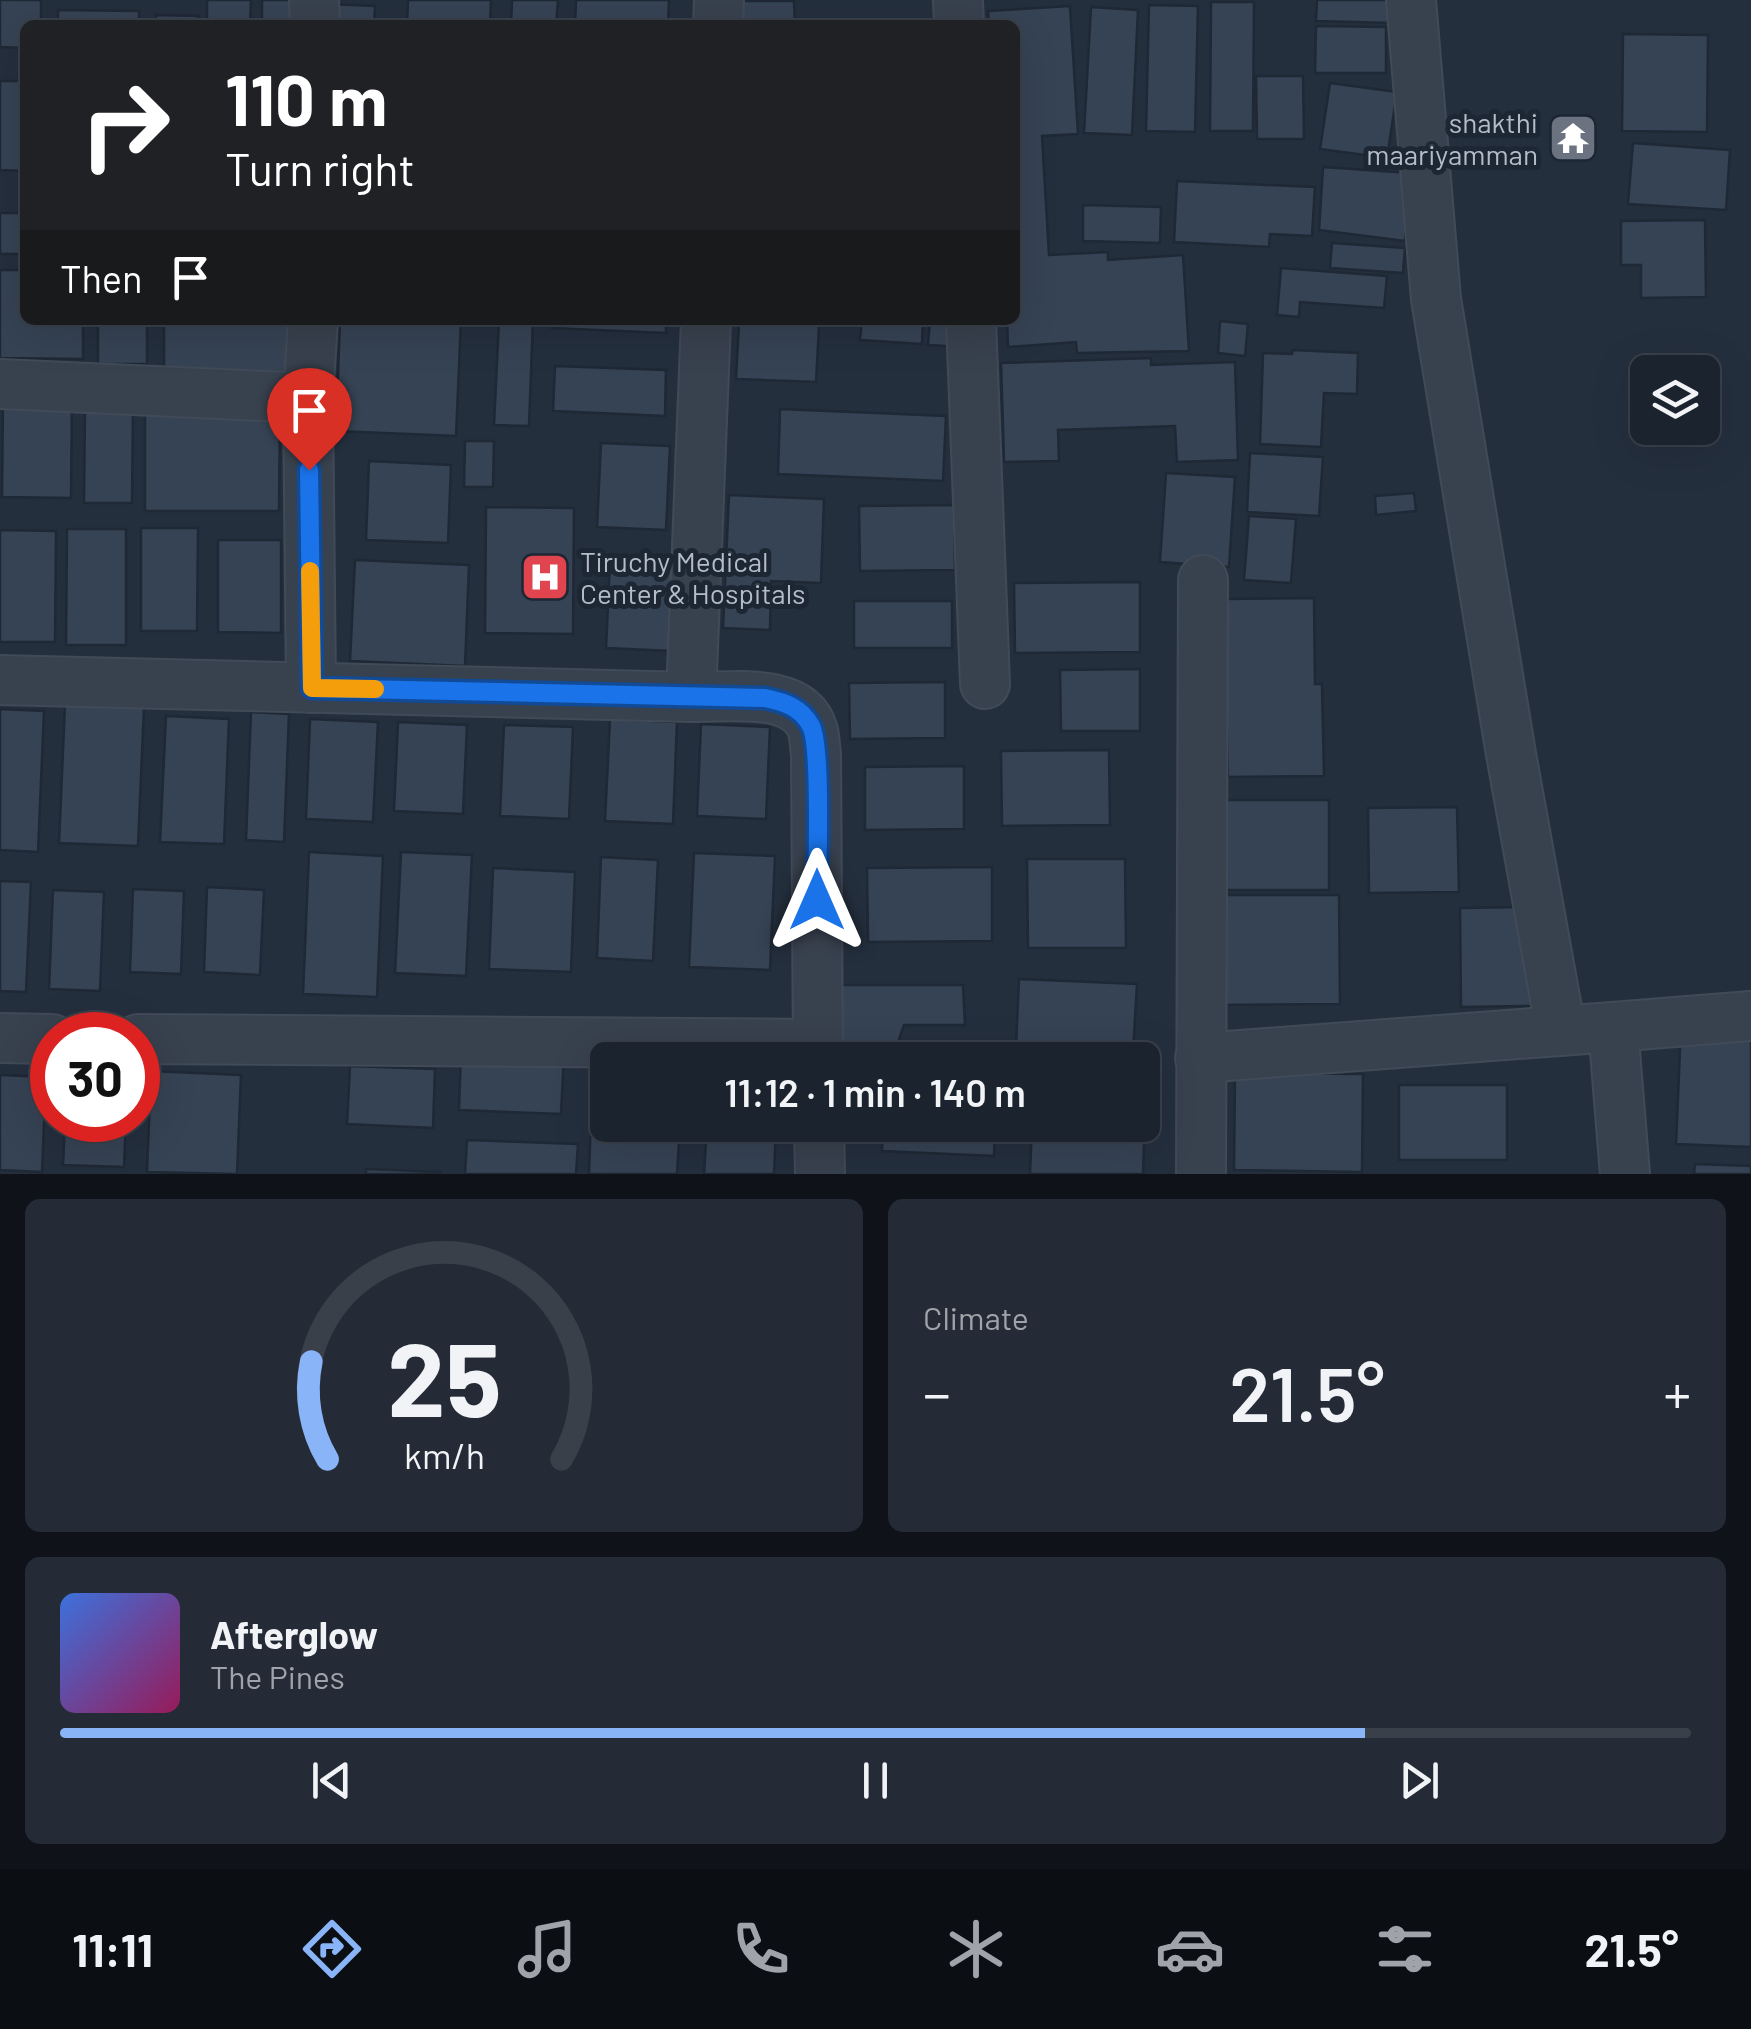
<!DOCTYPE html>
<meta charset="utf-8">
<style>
:root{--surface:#1b232e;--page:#242b36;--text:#f1f3f6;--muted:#a0a4aa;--line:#39404a;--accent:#8ab4f8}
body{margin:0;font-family:Barlow,sans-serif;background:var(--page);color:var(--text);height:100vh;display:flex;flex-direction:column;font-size:38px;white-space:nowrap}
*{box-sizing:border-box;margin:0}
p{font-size:32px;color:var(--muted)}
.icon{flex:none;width:55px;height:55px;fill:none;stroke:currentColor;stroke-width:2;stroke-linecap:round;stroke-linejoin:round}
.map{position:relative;height:1174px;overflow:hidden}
.panel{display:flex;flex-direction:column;gap:25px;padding:25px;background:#0f1319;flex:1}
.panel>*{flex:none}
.guide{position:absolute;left:20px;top:20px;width:1000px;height:305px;border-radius:15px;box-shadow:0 10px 40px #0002,0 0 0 2px var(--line);background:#202124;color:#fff;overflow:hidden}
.fabs{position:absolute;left:1630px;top:355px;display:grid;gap:20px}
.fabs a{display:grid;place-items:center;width:90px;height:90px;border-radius:15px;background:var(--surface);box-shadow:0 10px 40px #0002,0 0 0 2px var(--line);font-size:50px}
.speed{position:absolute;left:30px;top:1012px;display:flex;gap:20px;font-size:50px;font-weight:700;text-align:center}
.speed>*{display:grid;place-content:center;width:130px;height:130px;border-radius:50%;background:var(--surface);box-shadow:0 10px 40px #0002,0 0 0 2px var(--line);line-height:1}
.speed .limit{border:15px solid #d22;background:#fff;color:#111}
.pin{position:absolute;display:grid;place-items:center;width:85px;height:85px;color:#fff;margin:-102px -42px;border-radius:50% 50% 50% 0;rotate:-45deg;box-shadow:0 0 10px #0007}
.pin .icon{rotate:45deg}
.me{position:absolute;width:110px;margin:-55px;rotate:0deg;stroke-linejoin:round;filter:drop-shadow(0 0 8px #0008)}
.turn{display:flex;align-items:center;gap:35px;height:210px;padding:0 40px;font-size:45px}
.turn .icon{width:130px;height:130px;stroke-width:2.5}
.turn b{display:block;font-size:70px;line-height:85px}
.then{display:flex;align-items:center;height:95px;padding:0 40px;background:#0003;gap:20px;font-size:38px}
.big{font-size:75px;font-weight:600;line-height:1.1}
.panel .card{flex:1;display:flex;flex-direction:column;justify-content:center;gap:15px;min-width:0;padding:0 35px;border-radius:15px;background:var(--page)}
.panel .dial{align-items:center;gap:0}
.dial svg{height:260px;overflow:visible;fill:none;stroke:var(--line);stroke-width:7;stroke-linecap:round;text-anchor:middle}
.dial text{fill:var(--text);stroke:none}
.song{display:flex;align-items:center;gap:30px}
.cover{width:120px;height:120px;border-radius:15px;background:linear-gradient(135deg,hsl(220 70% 55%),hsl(330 70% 35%))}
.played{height:10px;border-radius:5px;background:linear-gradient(90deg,var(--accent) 80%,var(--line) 80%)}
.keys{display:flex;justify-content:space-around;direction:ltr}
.heat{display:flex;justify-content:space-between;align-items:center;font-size:55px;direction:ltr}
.panel .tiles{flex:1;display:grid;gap:25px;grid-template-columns:1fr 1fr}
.card:last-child{grid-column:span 2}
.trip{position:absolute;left:590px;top:1042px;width:570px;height:100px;border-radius:15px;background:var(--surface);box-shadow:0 10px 40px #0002,0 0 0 2px var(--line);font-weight:600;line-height:100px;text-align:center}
.tabs{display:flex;height:160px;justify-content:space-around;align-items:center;background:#0b0e12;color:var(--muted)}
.tabs .icon{width:70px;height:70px}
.tabs .selected{color:var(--accent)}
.tabs b{font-size:45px;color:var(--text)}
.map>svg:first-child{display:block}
.building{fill:#364354;stroke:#1f2835;stroke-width:2.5}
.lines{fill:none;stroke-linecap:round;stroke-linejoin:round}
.minor-casing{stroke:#414a57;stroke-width:52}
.minor{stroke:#38414e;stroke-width:48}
.route-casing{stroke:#114b97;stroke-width:25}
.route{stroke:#1a73e8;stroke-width:18}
.slow{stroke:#f59e0b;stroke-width:18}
.labels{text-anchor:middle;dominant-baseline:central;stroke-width:10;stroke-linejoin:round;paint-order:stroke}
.poi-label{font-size:28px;fill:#b4bcc9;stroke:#1d2633;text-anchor:end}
</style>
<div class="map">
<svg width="1751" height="1174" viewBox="0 0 1751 1174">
<rect width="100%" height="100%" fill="#242f3e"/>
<g class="building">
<polygon points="0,0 41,0 41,25 25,25 25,48 0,47"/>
<polygon points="207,0 251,0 250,25 207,25"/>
<polygon points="262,0 306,0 305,25 262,25"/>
<polygon points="408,0 491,0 490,25 407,25"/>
<polygon points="512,0 558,0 556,25 511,25"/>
<polygon points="576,0 669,0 668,25 575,25"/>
<polygon points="1317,0 1393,0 1393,23 1316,21"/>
<polygon points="736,1 794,1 795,25 736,25"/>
<polygon points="1211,2 1254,2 1253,131 1210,131"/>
<polygon points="328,4 375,6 374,25 328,25"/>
<polygon points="1149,5 1198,6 1195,132 1146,131"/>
<polygon points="1070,6 1078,134 1042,136 1049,255 1108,252 1108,260 1183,255 1189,351 1077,353 1076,342 1008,347 1007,320 1015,320 1015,25 989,25 988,11"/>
<polygon points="1091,7 1138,10 1132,135 1084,133"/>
<polygon points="58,10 139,11 139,25 58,25"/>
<polygon points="156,15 198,16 198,25 156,25"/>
<polygon points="1316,26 1386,27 1386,73 1315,73"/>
<polygon points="1623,34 1708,35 1707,132 1622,131"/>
<polygon points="1256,76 1303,76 1304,139 1257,139"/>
<polygon points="0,81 25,81 25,171 0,170"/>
<polygon points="1330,83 1397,92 1387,158 1320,149"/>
<polygon points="1633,143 1730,150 1726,210 1628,204"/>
<polygon points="1323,167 1410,173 1405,241 1319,230"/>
<polygon points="1177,181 1315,187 1312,236 1270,234 1269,247 1174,242"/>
<polygon points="1083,205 1161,207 1160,243 1083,241"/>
<rect x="0" y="213" width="25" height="41"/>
<polygon points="1705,220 1706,297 1641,298 1641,265 1621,265 1621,221"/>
<polygon points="1332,243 1405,248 1403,273 1330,268"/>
<polygon points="1281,268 1387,276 1384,308 1300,302 1299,317 1277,315"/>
<polygon points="0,270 25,270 25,320 83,320 83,359 0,358"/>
<rect x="98" y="320" width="49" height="44"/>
<polygon points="164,320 293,320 293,388 164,387"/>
<polygon points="340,320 461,320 456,436 336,431"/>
<polygon points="499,320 533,320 529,426 494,425"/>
<polygon points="552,320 666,320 666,333 552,328"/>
<polygon points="862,320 923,320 922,344 860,340"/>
<polygon points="930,320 965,320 963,347 928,345"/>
<polygon points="1220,321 1248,324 1245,356 1218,353"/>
<polygon points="739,323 819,326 816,382 736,379"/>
<polygon points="1293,350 1358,353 1357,394 1324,393 1321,447 1260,444 1263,353 1292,354"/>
<polygon points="1151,358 1151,365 1235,362 1238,460 1177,462 1175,426 1058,430 1059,461 1004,462 1001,363"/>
<polygon points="555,366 666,370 665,416 553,411"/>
<polygon points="3,394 72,394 71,498 2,497"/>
<polygon points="145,405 280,406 279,511 145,511"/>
<polygon points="85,408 133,409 132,503 84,503"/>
<polygon points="780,409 946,416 943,481 778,474"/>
<polygon points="465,441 494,441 493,487 464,487"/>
<polygon points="601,443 670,446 666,530 597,527"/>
<polygon points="1250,453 1323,457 1319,516 1247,512"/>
<polygon points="369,461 451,465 448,543 366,540"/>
<polygon points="1166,473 1235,477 1229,567 1160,562"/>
<polygon points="1414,493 1416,511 1376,515 1375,496"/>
<polygon points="729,495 824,499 821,583 771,581 770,630 723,628"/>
<polygon points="954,505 955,570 860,571 859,506"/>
<polygon points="486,507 574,508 573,634 485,633"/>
<polygon points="1249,516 1296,519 1291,583 1244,580"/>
<polygon points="141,528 198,528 197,631 141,631"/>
<polygon points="67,529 126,529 126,645 66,645"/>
<polygon points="0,530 56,531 55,642 0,642"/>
<polygon points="218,540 281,540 281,633 218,632"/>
<polygon points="355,560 469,565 465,666 350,661"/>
<polygon points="610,563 675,566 672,651 606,648"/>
<polygon points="1140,582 1140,652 1015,653 1014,583"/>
<polygon points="1314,598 1315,684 1322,684 1324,776 1228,777 1224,599"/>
<rect x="854" y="601" width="98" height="47"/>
<polygon points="1140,669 1140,731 1061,731 1060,670"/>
<polygon points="945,682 945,738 850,739 849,683"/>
<polygon points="65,704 144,707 138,846 59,843"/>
<polygon points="0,709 44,711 38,852 0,850"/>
<polygon points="251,712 289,714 284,842 246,840"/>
<polygon points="166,716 229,719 224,844 160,842"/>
<polygon points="310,719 378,722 373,822 306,819"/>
<polygon points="610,719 677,722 673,824 605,821"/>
<polygon points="398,722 467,725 463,814 394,811"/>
<polygon points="701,724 770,727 766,819 697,816"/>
<polygon points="504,725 573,727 569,819 500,816"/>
<polygon points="1109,750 1110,825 1002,826 1001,751"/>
<polygon points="964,766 964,829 865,830 865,767"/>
<rect x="1210" y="800" width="119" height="90"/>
<polygon points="1457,807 1459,892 1369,893 1368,808"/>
<polygon points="309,852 383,856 377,997 303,994"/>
<polygon points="401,852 472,855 466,976 395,973"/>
<polygon points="694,853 775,856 770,970 689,967"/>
<polygon points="601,857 658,860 653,961 597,958"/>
<polygon points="1027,859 1125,859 1126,948 1028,948"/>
<polygon points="992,867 992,941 868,942 867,868"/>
<polygon points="493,868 575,872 571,972 489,969"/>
<polygon points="0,881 31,882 26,992 0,991"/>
<polygon points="207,887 264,890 260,975 204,972"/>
<polygon points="133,889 184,891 181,974 130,972"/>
<polygon points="53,890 104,892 100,991 49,989"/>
<polygon points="1208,895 1339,895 1340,1004 1209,1005"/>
<polygon points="1530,907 1532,1006 1461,1007 1460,908"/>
<polygon points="1019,979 1137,984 1133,1053 1016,1048"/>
<polygon points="833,985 963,985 965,1025 904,1025 897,1045 859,1046 858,1060 832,1060"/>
<polygon points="1681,1027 1751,1031 1751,1147 1676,1144"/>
<polygon points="461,1052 564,1056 561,1114 459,1110"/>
<polygon points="593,1060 608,1061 608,1125 680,1125 677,1174 589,1174"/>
<polygon points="350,1066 435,1069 433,1128 347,1124"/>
<polygon points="151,1071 241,1075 237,1174 147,1172"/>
<polygon points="1235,1073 1363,1074 1362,1172 1234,1170"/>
<polygon points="0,1075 46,1077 42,1172 0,1170"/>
<rect x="1399" y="1085" width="108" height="75"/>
<polygon points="1142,1112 1145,1112 1143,1174 1030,1174 1032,1125 1142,1125"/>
<polygon points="65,1120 126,1120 124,1167 63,1165"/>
<polygon points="707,1125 776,1125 774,1174 704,1174"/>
<polygon points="883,1125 995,1125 994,1156 882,1151"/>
<polygon points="467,1140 578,1144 576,1174 465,1174"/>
<polygon points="1695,1164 1751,1166 1751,1174 1694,1174"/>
<polygon points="366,1169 441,1172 441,1174 366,1174"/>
</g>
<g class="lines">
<g class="minor-casing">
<g id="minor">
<polyline points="314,0 315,25"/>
<polyline points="958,0 959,25"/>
<polyline points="1411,0 1436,299 1511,754 1561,1031"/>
<polyline points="718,25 719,0"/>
<polyline points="971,320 985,684"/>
<polyline points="0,384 308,398"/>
<polyline points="0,680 691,697 706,320"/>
<polyline points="311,688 308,398 313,320"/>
<path d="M691 697C727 698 800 685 813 731 815 739 815 748 816 755L818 1060"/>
<polyline points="0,1038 52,1039"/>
<polyline points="138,1039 818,1044"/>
<polyline points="1200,1058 1613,1027"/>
<polyline points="819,1125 820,1174"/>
<polyline points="1201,1174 1203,580"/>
<polyline points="1625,1174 1613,1027 1751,1016"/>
</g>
</g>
<use href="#minor" class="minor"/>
</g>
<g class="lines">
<g class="route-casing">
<path id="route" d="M309 470 312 688 765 698C784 702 801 707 811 726 822 748 817 867 817 900"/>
</g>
<use href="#route" class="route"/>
<polyline class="slow" points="310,571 312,688 375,689"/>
</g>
<defs>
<g id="temple-square" transform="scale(2.5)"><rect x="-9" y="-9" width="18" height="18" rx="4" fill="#6b7280" stroke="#1d2633"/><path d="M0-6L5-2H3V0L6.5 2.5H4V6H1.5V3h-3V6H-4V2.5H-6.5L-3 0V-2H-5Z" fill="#fff"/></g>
<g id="hospital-square" transform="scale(2.5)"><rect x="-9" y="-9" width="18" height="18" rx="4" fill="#e0444e" stroke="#1d2633"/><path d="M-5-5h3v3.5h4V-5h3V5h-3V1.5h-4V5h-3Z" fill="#fff"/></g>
</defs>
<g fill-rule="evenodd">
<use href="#temple-square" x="1573" y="138"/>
<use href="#hospital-square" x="545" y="577"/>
</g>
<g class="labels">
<g class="poi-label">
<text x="1538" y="122">shakthi<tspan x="1538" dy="32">maariyamman</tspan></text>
<text x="580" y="561" text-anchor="start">Tiruchy Medical<tspan x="580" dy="32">Center &amp; Hospitals</tspan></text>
</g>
</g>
</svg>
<div class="fabs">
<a><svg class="icon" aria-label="layers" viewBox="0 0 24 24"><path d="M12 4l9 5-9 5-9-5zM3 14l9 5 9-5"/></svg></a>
</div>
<div class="speed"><div class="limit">30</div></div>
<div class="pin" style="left:309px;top:470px;background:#d93025"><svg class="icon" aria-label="arrive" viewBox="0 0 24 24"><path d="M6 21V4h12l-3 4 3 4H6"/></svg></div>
<svg class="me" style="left:817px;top:900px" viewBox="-20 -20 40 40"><path d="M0-17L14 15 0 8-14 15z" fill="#1a73e8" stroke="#fff" stroke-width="4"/></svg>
<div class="trip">11:12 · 1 min · 140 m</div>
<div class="guide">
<div class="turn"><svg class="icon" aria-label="right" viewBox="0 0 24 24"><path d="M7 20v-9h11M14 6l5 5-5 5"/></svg><div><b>110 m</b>Turn right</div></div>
<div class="then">Then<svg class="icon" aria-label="arrive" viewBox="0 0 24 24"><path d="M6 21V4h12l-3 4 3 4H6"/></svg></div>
</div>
</div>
<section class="panel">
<div class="tiles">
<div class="card dial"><svg viewBox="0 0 100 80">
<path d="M14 69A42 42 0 1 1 86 69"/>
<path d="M14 69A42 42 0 0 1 9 39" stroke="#8ab4f8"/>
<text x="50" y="56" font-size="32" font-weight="700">25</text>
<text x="50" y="72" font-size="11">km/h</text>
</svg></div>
<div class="card"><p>Climate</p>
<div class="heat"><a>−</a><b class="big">21.5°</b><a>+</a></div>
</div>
<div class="card">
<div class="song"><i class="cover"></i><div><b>Afterglow</b><p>The Pines</p></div></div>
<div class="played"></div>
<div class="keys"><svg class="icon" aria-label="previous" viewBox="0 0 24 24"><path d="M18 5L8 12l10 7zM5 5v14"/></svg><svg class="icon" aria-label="pause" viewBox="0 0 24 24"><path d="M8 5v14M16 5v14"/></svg><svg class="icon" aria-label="next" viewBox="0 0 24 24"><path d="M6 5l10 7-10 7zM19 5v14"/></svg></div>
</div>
</div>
</section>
<nav class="tabs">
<b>11:11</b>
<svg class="icon selected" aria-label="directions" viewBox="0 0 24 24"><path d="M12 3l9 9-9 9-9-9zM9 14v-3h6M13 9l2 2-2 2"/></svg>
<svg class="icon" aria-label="music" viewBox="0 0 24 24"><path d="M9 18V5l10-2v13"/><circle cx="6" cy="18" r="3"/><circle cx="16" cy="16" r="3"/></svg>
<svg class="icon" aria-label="phone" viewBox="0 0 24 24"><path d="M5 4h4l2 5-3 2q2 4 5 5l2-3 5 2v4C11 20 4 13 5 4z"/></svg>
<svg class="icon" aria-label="climate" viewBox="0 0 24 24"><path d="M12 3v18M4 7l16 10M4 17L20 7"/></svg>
<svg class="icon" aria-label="car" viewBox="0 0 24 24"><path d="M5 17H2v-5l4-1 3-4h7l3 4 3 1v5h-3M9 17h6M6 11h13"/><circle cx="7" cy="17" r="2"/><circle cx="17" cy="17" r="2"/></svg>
<svg class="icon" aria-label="filters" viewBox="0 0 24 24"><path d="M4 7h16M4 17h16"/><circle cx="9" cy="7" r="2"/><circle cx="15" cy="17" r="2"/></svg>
<b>21.5°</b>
</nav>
